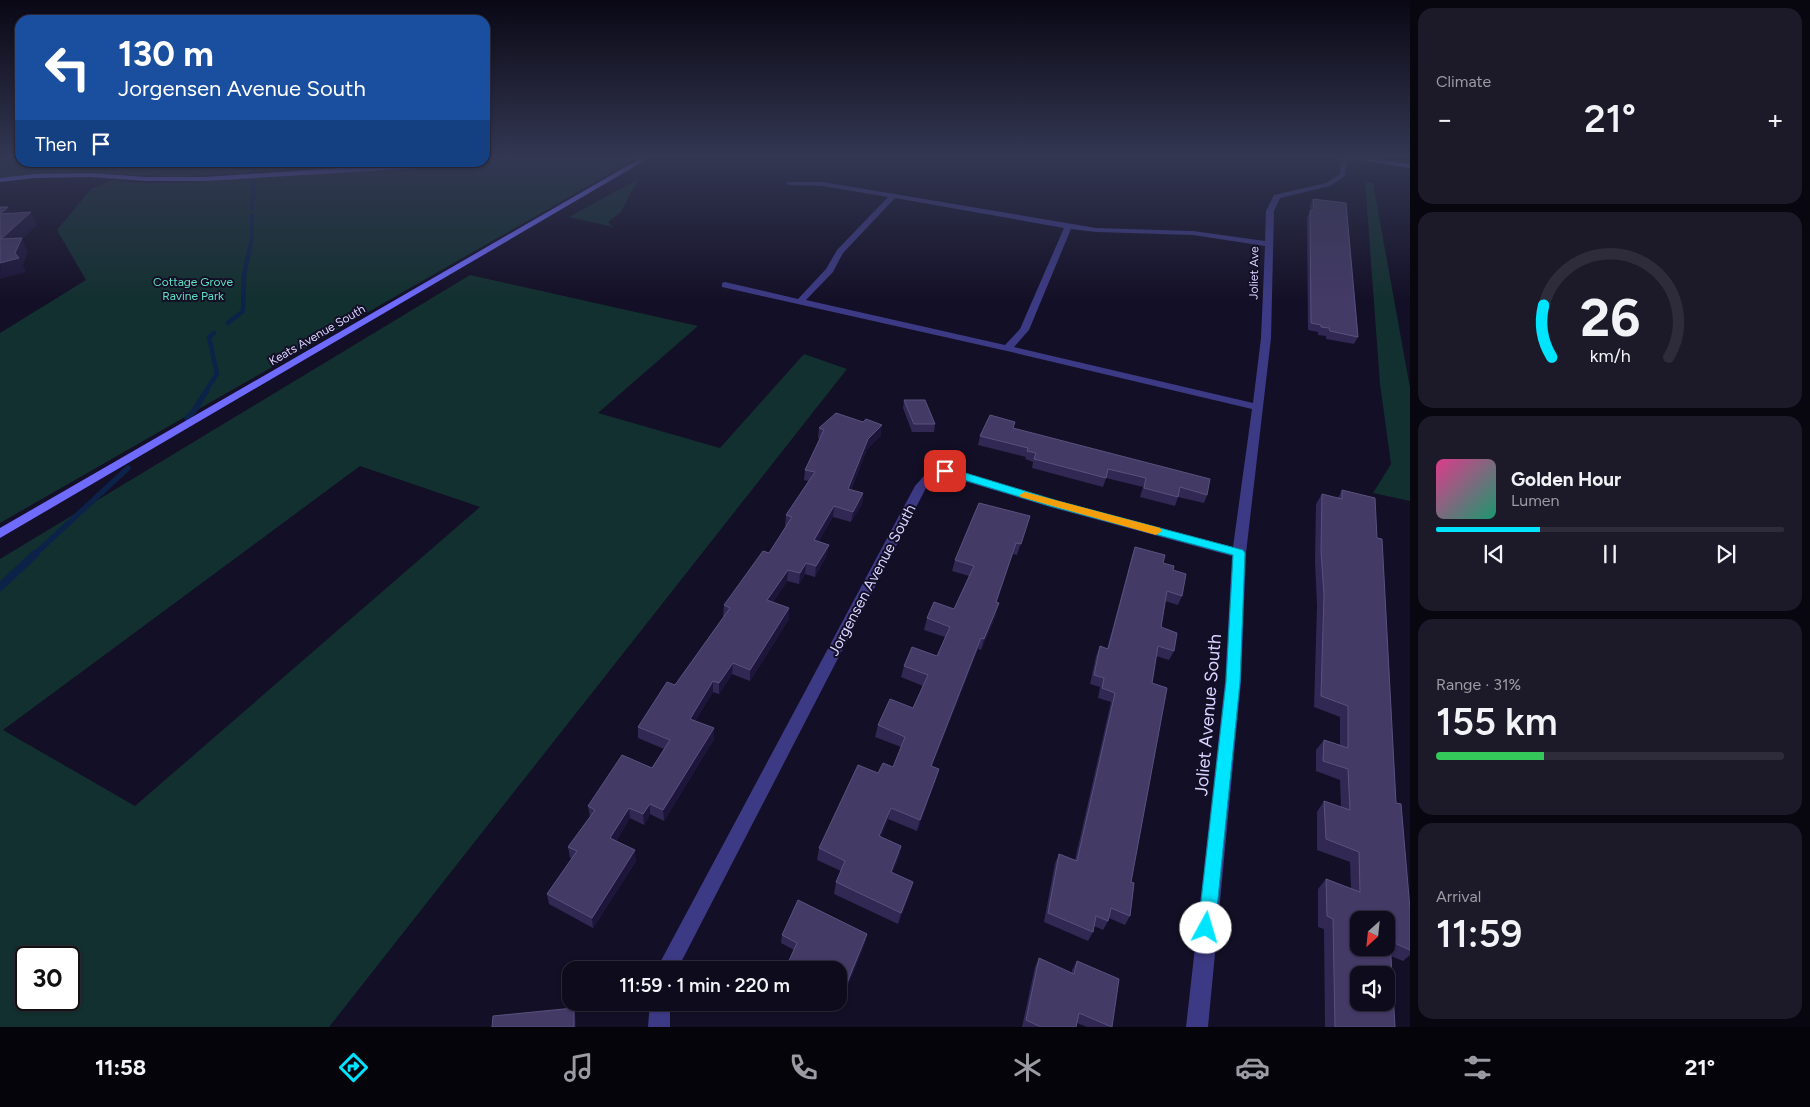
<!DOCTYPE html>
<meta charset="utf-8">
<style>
:root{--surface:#0e0b1c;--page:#1c1929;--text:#f1f3f6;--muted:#9b9ba3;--line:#2e2b3b;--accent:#00e5ff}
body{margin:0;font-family:Figtree,sans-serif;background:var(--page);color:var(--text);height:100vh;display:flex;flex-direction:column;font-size:19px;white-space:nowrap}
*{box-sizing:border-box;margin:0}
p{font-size:16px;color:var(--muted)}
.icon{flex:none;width:28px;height:28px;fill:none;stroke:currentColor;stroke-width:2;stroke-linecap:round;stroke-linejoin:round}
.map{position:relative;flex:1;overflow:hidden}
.details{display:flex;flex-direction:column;gap:8px;padding:8px;background:#08060f;width:400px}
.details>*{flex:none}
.guide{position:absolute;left:15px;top:15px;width:475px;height:152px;border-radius:15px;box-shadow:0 1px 4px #0004,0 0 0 1px var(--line);background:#1a4fa0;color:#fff;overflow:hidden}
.needle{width:32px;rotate:207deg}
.fabs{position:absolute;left:1350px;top:911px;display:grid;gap:10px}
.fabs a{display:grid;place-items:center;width:45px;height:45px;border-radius:10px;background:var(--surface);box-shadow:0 1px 4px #0004,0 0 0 1px var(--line);font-size:25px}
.speed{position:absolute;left:15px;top:946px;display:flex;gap:10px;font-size:25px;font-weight:700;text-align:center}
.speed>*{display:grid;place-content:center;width:65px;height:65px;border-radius:50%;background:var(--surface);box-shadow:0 1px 4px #0004,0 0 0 1px var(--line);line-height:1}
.speed .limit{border:2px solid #111;border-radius:8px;background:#fff;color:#111}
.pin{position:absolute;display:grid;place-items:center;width:42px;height:42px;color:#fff;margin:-21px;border-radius:10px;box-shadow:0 2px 8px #0006}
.me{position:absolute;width:55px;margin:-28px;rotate:6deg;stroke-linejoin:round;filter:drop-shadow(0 0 4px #0008)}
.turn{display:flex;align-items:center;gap:18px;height:105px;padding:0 20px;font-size:22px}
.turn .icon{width:65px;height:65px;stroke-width:2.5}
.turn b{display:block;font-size:35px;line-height:42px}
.then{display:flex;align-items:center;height:48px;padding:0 20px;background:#0003;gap:10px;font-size:19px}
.big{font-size:38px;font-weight:600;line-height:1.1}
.details .widget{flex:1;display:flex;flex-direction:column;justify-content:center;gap:8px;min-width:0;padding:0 18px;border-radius:15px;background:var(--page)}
.details .dial{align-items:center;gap:0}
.dial svg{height:130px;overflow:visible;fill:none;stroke:var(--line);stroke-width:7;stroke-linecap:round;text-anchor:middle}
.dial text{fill:var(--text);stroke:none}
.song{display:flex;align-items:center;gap:15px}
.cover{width:60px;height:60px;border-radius:8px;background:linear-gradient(135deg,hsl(330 70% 55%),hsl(160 70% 35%))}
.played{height:5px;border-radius:2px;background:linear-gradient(90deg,var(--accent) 30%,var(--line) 30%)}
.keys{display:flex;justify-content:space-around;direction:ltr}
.heat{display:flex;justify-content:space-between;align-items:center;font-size:28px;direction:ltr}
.charge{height:8px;border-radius:4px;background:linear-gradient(90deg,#34c759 31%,var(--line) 0)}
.trip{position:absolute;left:562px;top:961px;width:285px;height:50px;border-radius:15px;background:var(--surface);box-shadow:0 1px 4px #0004,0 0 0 1px var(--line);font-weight:600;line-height:50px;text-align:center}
.tab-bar{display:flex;height:80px;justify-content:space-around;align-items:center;background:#06040b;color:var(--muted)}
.tab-bar .icon{width:35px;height:35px}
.tab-bar .selected{color:var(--accent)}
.tab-bar b{font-size:22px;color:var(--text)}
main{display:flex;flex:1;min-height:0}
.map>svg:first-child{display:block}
.green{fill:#12302f;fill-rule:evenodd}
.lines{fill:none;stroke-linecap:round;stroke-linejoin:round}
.stream-far3{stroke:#0c2248;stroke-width:4}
.stream-far2{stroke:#0c2248;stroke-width:4.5}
.stream-far1{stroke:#0c2248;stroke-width:5.5}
.stream{stroke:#0c2248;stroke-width:8}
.street{fill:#3d3a85;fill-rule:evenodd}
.secondary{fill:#6f6bff;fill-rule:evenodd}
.wall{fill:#312854}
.shaded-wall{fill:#1d163a}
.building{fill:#433a66;stroke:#5a527e;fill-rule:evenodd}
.route{fill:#00e5ff;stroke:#0095a6}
.slow{fill:#f59e0b}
.labels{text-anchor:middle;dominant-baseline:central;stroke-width:4;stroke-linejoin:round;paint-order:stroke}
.far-street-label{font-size:12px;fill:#d9d4ff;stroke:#130f26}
.far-park-label{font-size:12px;fill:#5fe0c0;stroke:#130f26}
.street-label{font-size:15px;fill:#d9d4ff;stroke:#130f26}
.near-street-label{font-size:18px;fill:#d9d4ff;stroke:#130f26}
</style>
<main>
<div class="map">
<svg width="1410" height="1027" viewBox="0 0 1410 1027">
<rect width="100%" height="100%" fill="#130f26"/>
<g class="green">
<polygon points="0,158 20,158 20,162 340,162 345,167 178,177 78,172 0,178"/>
<polygon points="503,158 637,158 0,523 0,333 86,280 57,230 91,189 113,180 146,183 183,182 446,166 485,162"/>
<polygon points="638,179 621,212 608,222 613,227 569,217"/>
<polygon points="1365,181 1373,183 1410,388 1410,501 1373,493 1391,464 1380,384"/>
<path d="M470 275 698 326 598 413 720 448 804 354 847 369 329 1027H0V559ZM360 466 480 507 135 806 3 730ZM26 958H69V1000H26Z"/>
</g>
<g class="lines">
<g class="stream-far3">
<polyline points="252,209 254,162"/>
<polyline points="247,261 252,238 252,215"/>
</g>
<g class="stream-far2">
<polyline points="228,323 243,311 244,275 247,260"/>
<polyline points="206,391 217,374 209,337 214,333"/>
</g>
<g class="stream-far1">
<polyline points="187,418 194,411 207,390"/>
<polyline points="34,555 128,468"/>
</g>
<polyline class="stream" points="0,587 35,554"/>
<g class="street">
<path d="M1341 158H1347L1345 176 1330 186 1280 198 1274 211 1271 338 1246 553 1241 682 1208 1027H1186L1225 682 1232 556 1050 507 944 475H938L926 488 677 970H656L915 486 930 469H949L1058 501 1233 547 1252 409 1007 351 722 287V283L725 282 798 299 826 269 837 250 888 197 823 186 789 185 787 184V182H823L1096 228 1193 231 1265 241 1266 211 1274 195 1326 183 1340 174ZM895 198 1064 228 1020 329 1005 345 806 300 833 272 843 253ZM1071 229 1096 232 1193 235 1265 246 1261 338 1253 403 1014 347 1029 330Z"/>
<polygon points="650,1002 670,1002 670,1027 648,1027"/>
</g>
<g class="secondary">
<polygon points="485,158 491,158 485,160"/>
<polygon points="641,158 649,158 0,538 0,528"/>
<polygon points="1348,158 1367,158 1410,164 1410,168"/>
<polygon points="431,162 453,162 419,168 205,181 146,181 91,177 35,178 0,182 0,178 35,174 91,173 146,177 205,177"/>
</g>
</g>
<g class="wall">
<polygon points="1313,199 1358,337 1354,344 1326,339 1326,336 1318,335 1318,332 1308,330 1307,218 1310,211 1310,205"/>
<polygon points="904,400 935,424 934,432 912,432 903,408"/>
<polygon points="819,428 881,435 867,449 851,490 863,493 862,504 851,522 833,517 818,542 827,555 815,577 805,574 799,584 787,581 773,602 789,608 789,619 750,681 732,674 719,694 713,692 695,721 714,728 714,739 664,821 650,814 644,825 630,818 616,841 636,861 593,928 549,904 547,894 572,858 570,858 568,847 590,817 588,806 652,768 664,749 638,738 638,727 675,685 724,616 723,616 724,605 769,553 786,526 785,526 786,515 808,481 804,480 805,470 820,439 818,438"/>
<polygon points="1014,429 1207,495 1204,503 1178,497 1175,506 1140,497 1143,487 1106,478 1103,487 1032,468 1033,462 1025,459 1026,457 978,445 980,436"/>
<polygon points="1342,490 1377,538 1396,803 1410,909 1410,955 1403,961 1391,956 1395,1027 1325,1027 1324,929 1318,927 1318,889 1326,879 1351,889 1350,862 1317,850 1317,812 1324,801 1341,807 1340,780 1316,771 1316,750 1324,740 1340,745 1340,717 1314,707 1317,606 1315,561 1316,504 1322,494 1338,498"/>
<polygon points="1026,527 1017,555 1013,554 996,603 996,615 981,650 978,649 932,766 939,769 936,780 917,831 888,819 881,837 901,846 899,857 892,873 913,882 910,893 898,924 834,894 836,882 841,871 817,860 819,848 878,773 893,767 901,747 875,737 878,725 913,708 923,686 901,677 904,666 937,656 945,637 924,630 927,618 954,609 969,576 952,571 955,560"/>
<polygon points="1135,547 1173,570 1182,596 1178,605 1165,601 1161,627 1174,651 1169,660 1156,656 1152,683 1131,882 1130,916 1125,925 1109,918 1108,921 1103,930 1094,926 1093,932 1088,941 1044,922 1055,863 1059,854 1075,860 1111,702 1098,698 1100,687 1090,684 1096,656 1100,646 1107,649 1132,556"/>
<polygon points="867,934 865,943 841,1002 839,1000 839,970 786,970 787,965 794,950 781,943 782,935"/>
<polygon points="1039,958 1072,973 1072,970 1077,961 1112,1027 1087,1027 1077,1023 1076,1027 1022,1027 1035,967"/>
</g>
<g class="shaded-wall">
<polygon points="8,207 14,220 0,214"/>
<polygon points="31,212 37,225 22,239 28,252 23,265 26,272 0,279 1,239"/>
<polygon points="882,425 881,435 867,449 847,499 848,489 868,439"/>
<polygon points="863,493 862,504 851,522 853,512"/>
<polygon points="834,506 833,517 813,551 814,540"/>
<polygon points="1016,543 1013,554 993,614 996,602"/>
<polygon points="829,545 827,555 815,577 816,566"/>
<polygon points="806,563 805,574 799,584 800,573"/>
<polygon points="788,570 787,581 767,611 767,600"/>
<polygon points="999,603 996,615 981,650 984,639"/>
<polygon points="789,608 789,619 750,681 750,670"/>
<polygon points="981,638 978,649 928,777 931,766"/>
<polygon points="733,663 732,674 719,694 719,683"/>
<polygon points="713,681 713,692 690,730 690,719"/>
<polygon points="714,728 714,739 664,821 663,810"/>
<polygon points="939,769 936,780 917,831 920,820"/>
<polygon points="650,804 650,814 644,825 643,814"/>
<polygon points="629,808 630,818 611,849 610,838"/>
<polygon points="891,808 888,819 877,848 879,836"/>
<polygon points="901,846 899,857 888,883 891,872"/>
<polygon points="635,850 636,861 593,928 592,918"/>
<polygon points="913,882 910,893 898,924 901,913"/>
<polygon points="867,934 865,943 841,1002 843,993"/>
<polygon points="574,1008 576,1020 576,1027 574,1027"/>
</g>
<g class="building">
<polygon points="1313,199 1346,203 1358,337 1330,331 1329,328 1321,327 1321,325 1311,323 1310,211 1314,210"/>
<polygon points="0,207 8,207 0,214 31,212 1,239 22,238 15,253 19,258 0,263"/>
<polygon points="904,400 925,400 935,424 914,424"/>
<polygon points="836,413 863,422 866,419 882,425 868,439 848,489 863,493 853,512 834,506 814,540 829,545 816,566 806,563 800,573 788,570 767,600 789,608 750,670 733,663 719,683 713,681 690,719 714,728 663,810 650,804 643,814 629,808 610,838 635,850 592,918 547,894 577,851 568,847 595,810 588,806 622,755 652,768 670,740 638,727 667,682 675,685 730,608 724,605 763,551 769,553 792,517 786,515 815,472 805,470 824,430 819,428"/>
<polygon points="990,415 1015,422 1013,428 1210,479 1207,495 1180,487 1178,497 1144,488 1146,478 1108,469 1106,478 1034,459 1036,453 1027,451 1028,448 980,436"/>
<path d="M1342 490 1375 498 1377 538 1382 539 1396 803 1401 804 1410 909V950L1390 941 1395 1027H1335L1333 919 1327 916 1326 879 1360 892 1359 852 1326 839 1324 801 1350 810 1348 769 1323 761 1324 740 1348 748V706L1321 696 1324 595 1321 551 1322 494 1342 499ZM1359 920H1386V948H1359ZM1359 975H1386V1002H1359Z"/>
<polygon points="979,503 1030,516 1021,544 1016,543 996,602 999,603 984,639 981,638 931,766 939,769 920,820 891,808 879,836 901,846 891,872 913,882 901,913 836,882 845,861 819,848 858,765 878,773 883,763 893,767 905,737 878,725 890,699 913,708 928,675 904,666 912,647 937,656 950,627 927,618 934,602 954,609 974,566 955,560"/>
<polygon points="1135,547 1165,555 1163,563 1174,566 1173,570 1186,574 1182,596 1167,591 1161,627 1177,633 1174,651 1158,646 1152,683 1167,688 1131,882 1134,883 1130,916 1111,908 1108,921 1096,916 1093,932 1048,913 1059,854 1077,861 1115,693 1102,688 1104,678 1094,675 1100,646 1108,649"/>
<polygon points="798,900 867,934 843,993 839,991 839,970 798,970 787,965 797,943 782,935"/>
<polygon points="1039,958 1074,974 1077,961 1119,979 1112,1027 1079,1013 1076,1027 1041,1027 1026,1020"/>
<polygon points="574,1008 574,1027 492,1027 493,1016"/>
</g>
<linearGradient id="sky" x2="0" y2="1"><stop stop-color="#0a0815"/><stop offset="0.52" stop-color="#333752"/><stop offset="1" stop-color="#333752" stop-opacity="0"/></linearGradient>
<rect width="1410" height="302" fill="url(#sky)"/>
<polygon class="route" points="941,468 949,468 1058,501 1243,550 1245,553 1240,682 1215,928 1213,934 1206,936 1200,934 1198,928 1226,682 1233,555 1050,506 941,473 939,471"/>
<polygon class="slow" points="1025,492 1160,528 1162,531 1156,535 1021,497 1019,495"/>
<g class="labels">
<g class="far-street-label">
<text transform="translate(1254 273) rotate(-89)">Joliet Ave</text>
<text transform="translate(317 335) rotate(-30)">Keats Avenue South</text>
</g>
<g class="far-park-label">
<text x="193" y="282">Cottage Grove<tspan x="193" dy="14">Ravine Park</tspan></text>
</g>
<g class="street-label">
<text transform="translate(872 580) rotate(-62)">Jorgensen Avenue South</text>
</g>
<g class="near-street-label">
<text transform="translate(1208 715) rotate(-85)">Joliet Avenue South</text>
</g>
</g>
</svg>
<div class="fabs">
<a><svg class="needle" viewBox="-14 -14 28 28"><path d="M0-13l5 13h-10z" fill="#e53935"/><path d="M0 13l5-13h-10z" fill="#9b9ba3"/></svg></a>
<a><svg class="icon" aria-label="sound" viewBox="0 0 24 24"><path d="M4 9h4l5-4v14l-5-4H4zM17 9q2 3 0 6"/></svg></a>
</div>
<div class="speed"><div class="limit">30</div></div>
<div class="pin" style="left:945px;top:471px;background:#d93025"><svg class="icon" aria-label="arrive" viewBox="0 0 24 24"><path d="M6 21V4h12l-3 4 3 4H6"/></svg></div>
<svg class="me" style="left:1206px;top:928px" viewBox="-20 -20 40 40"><circle r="19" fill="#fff"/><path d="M0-13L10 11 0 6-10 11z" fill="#00e5ff"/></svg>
<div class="trip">11:59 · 1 min · 220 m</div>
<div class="guide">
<div class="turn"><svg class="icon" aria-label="left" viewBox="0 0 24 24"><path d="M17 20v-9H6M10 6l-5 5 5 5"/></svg><div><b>130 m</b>Jorgensen Avenue South</div></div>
<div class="then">Then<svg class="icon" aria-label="arrive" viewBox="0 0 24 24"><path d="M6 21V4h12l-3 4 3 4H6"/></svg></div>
</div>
</div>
<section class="details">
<div class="widget"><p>Climate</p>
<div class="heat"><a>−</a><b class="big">21°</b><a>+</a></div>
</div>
<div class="widget dial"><svg viewBox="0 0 100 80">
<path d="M14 69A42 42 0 1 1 86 69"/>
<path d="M14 69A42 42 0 0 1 9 37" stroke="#00e5ff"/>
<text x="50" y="56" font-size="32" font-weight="700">26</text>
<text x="50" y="72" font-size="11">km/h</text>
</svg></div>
<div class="widget">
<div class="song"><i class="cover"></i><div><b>Golden Hour</b><p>Lumen</p></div></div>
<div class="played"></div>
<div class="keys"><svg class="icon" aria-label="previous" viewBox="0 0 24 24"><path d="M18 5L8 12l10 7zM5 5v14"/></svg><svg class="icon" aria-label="pause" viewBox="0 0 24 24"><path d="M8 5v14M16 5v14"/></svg><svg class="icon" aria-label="next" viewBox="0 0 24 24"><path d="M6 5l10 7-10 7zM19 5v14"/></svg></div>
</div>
<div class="widget"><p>Range · 31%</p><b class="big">155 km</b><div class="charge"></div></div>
<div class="widget"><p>Arrival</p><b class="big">11:59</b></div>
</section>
</main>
<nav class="tab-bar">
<b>11:58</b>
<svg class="icon selected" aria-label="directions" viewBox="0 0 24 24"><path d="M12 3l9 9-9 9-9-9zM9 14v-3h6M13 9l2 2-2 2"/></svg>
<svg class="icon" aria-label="music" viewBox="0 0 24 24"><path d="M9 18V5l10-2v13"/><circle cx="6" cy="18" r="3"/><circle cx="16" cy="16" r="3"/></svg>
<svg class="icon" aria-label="phone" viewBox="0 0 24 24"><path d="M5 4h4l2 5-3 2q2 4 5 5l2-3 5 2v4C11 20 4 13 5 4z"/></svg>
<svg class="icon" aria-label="climate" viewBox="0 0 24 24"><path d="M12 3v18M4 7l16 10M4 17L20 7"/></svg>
<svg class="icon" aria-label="car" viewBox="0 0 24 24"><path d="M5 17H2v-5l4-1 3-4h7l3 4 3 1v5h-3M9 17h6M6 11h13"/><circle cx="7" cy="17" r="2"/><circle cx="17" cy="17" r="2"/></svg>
<svg class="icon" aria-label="filters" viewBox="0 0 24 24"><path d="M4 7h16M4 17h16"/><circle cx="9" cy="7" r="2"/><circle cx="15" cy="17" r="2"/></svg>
<b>21°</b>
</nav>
